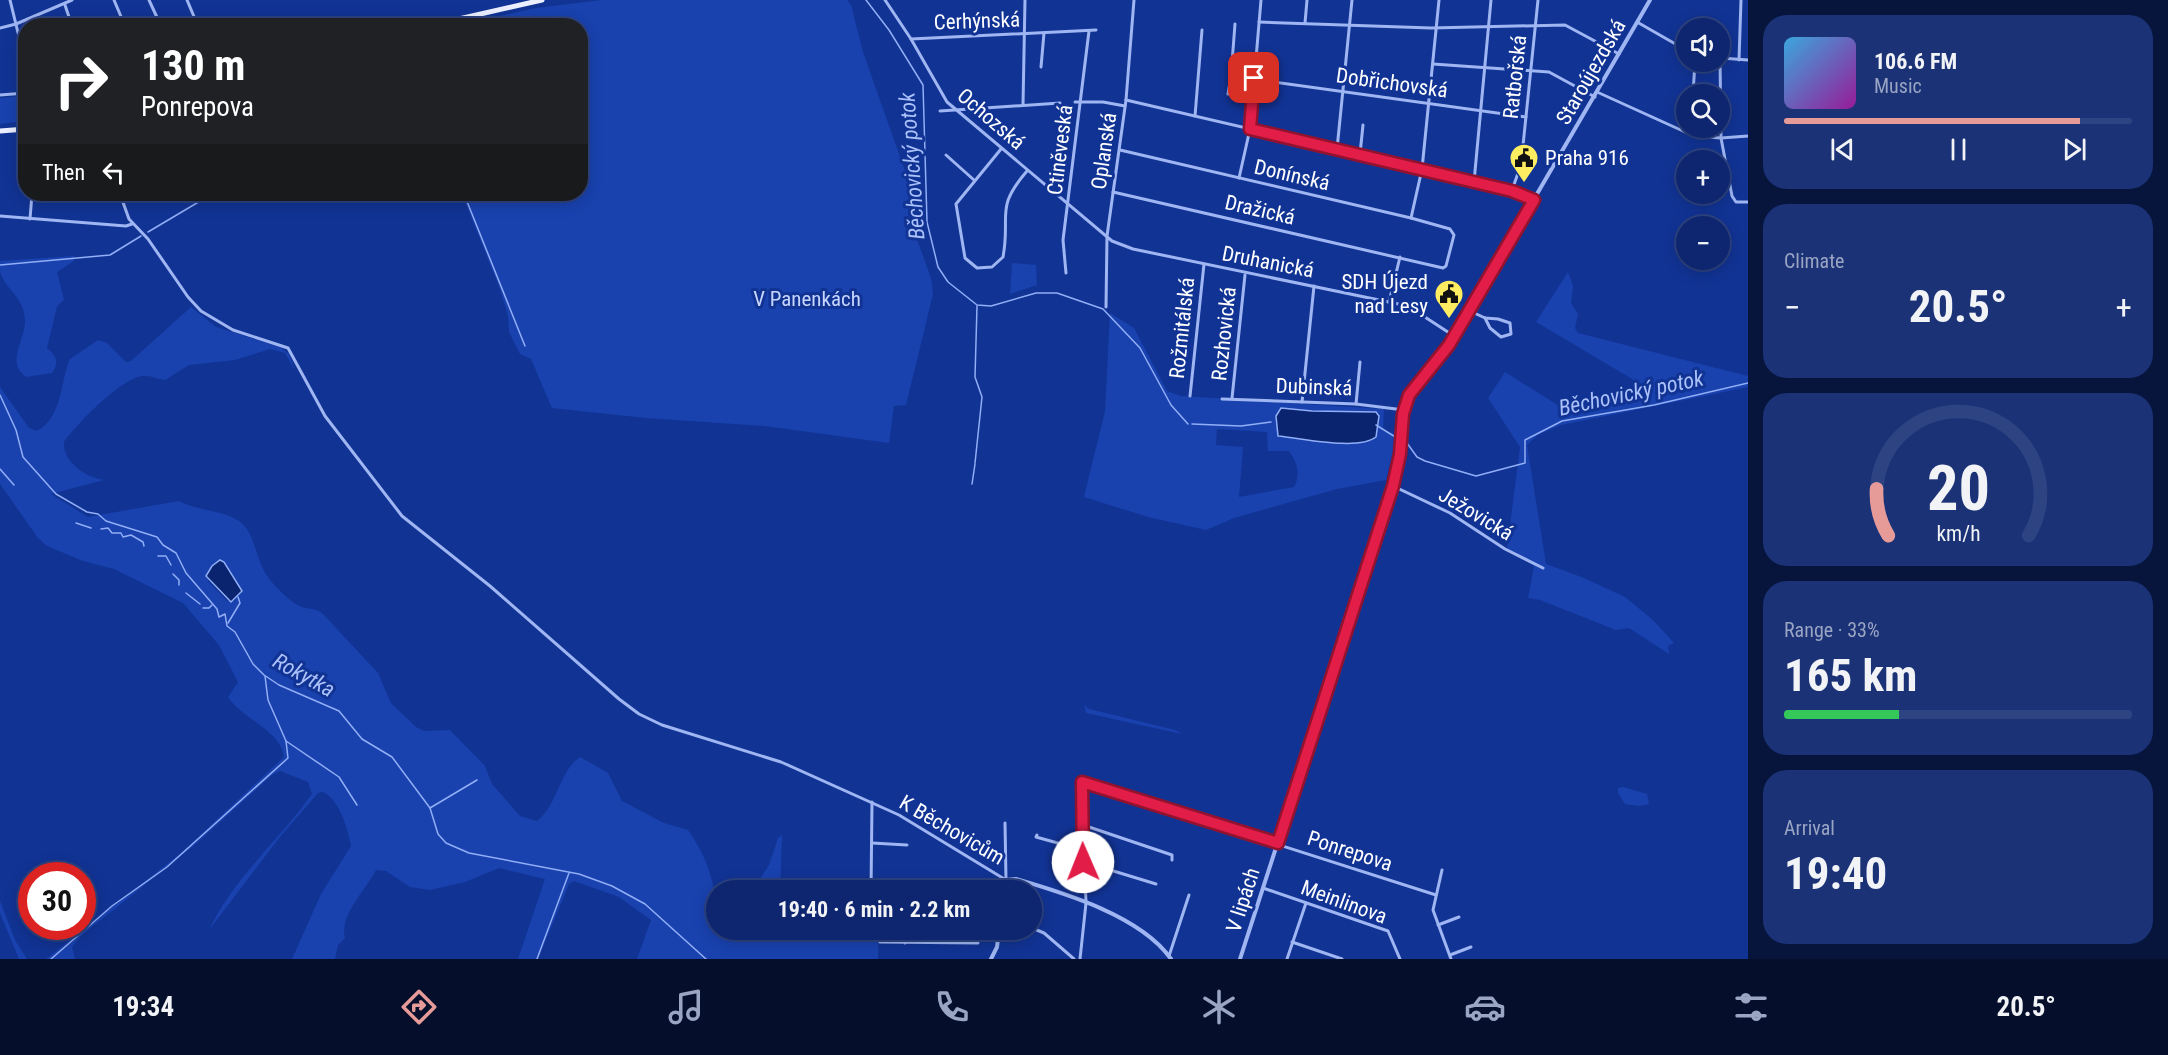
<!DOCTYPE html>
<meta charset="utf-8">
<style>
:root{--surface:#0d266f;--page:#1b3277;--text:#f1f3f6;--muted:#9aa5c3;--line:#2d4382;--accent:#e69b98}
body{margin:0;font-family:"Roboto Condensed",sans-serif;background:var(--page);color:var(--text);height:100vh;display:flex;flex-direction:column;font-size:22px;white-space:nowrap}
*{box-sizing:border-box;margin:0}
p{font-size:20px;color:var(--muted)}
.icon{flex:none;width:33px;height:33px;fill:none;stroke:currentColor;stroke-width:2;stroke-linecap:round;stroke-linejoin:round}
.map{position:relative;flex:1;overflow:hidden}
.side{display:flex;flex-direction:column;gap:15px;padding:15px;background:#07153d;width:420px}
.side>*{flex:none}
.banner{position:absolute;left:18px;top:18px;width:570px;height:183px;border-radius:24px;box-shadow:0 3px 15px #0003,0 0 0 2px var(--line);background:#202124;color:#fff;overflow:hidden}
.tools{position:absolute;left:1676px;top:18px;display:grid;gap:12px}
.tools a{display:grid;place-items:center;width:54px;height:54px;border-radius:50%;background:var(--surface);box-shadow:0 3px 15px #0003,0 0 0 2px var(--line);font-size:30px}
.speed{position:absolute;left:18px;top:862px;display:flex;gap:12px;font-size:30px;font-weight:700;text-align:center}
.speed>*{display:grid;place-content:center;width:78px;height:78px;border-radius:50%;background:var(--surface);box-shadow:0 3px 15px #0003,0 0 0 2px var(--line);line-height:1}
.speed .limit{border:9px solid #d22;background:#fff;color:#111}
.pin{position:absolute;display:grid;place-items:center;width:51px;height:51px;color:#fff;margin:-26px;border-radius:12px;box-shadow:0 3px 9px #0006}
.me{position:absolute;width:66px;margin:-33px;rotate:359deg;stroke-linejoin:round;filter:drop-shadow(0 0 4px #0008)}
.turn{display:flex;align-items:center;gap:21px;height:126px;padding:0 24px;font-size:27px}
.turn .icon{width:78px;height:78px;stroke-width:2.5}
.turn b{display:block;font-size:42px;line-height:51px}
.then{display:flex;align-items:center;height:57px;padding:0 24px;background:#0003;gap:12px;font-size:22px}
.big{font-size:45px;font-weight:700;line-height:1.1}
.side .card{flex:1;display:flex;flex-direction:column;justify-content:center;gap:9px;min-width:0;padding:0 21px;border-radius:24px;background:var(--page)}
.side .dial{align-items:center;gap:0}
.dial svg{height:156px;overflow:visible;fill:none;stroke:var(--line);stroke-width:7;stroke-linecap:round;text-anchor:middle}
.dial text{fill:var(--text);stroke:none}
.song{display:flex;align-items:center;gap:18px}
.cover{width:72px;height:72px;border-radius:9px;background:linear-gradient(135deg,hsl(200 70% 55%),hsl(300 70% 35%))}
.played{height:6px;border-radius:3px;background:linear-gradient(90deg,var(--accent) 85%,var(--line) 85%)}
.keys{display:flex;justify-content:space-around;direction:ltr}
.heat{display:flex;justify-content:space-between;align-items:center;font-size:33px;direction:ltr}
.charge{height:9px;border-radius:4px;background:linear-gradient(90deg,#34c759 33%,var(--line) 0)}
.trip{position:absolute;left:706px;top:880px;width:336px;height:60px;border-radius:30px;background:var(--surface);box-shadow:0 3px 15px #0003,0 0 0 2px var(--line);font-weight:700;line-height:60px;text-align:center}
.menu{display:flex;height:96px;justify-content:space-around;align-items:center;background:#050f2c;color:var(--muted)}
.menu .icon{width:42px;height:42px}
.menu .current{color:var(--accent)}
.menu b{font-size:27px;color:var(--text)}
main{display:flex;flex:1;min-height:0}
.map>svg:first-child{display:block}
.green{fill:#1942af;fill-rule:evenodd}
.water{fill:#0a2470;stroke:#91aef6;stroke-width:1.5}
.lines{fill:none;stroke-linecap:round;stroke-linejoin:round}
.stream{stroke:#91aef6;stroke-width:1.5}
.minor{stroke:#9fb6f3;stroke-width:3}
.tertiary{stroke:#9fb6f3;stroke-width:4}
.primary{stroke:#ebefff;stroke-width:5}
.route-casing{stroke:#92132f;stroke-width:15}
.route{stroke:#e11d48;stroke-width:10}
.labels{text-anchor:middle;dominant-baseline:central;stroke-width:6;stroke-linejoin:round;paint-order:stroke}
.street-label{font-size:21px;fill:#fff;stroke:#113394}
.poi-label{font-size:21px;fill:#fff;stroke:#113394;text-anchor:start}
.park-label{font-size:21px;fill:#c7d6fd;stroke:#113394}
.water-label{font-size:22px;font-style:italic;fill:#abc1fa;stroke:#113394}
</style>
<main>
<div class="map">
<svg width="1748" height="959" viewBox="0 0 1748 959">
<rect width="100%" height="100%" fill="#113394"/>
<g class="green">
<polygon points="602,0 847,0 851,5 863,52 911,188 918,242 931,278 933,294 906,405 894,406 889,443 765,426 646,418 552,408 531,359 520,354 509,332 508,316 500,289 462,194 580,194 580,26 459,25 536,8"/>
<polygon points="22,96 24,121 0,124 0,98"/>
<path d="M74 256V261L57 272 64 300 57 306 47 348C56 356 60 362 52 373L26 377C5 362 26 339 25 320 24 298 8 291 1 275 0 272 0 265 0 261Z"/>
<polygon points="1012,263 1036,265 1037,285 1010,294"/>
<polygon points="1568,272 1573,286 1571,303 1578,314 1575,328 1578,333 1748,376 1748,387 1561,425 1539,434 1527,445 1546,564 1584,578 1625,597 1653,620 1674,643 1668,646 1669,654 1629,628 1616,630 1540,600 1528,598 1534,566 1507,549 1520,447 1488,398 1505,372 1561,407 1644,386 1536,322"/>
<path d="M191 307 216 327 280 347 289 354 295 371 285 353 270 349 235 360 189 365 165 380C157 379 149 375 142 376 120 379 76 425 64 442 62 462 87 478 104 480L51 494 88 517 179 501C198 511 222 510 239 521 256 533 255 560 268 577 275 587 291 603 302 607 310 609 317 609 323 614L378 673 391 703 416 727 424 731 450 730 485 766 492 784 520 816 537 821C558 805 559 771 580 757L608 773 622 801 664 823 688 830C711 863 717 890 717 930H879L878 959H637L651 920 619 897 574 881 569 884 538 959H518L545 879 499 868 465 882 430 890 410 887 386 871 376 870C366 890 339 915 345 938L338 945 335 959H292L321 894 351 846C348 830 340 800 323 792L318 793 279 838 209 930C234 878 279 840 312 794L308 782 280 771 272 775 191 848 83 934 72 947 75 959H46L181 853 284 757C281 730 242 719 228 697L238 682 219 645 183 603 114 569 83 561 47 546 38 538 0 484V387L29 428 37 431C63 417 60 381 70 359L98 340 107 343 126 362 131 361ZM216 562 232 574 241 591 234 601H227L208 581V571Z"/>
<path d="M1110 313 1134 328 1167 391 1181 396 1384 409 1383 431 1397 434 1386 480 1337 489 1234 518 1206 530 1148 517 1084 497 1105 411ZM1281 408 1312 411H1373L1379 416 1376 437C1357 451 1302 438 1278 436L1277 413ZM1217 429 1267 432 1268 451H1289C1297 462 1301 474 1294 487L1239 497 1243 447 1216 445Z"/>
<polygon points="1084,705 1089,709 1175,730 1182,734 1086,713"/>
<polygon points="1623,787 1647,794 1649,804 1639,806 1625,804 1618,793 1618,788"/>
<polygon points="782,835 780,891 752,891 769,865 778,838"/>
<polygon points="0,901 15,940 27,959 19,959 0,913"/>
</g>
<g class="water">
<path d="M1281 408 1312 411 1376 412 1379 416 1376 437C1358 451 1302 438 1278 436L1276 416Z"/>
<polygon points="220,560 224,562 242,591 231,602 206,576 212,566"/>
</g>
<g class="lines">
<g class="stream">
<polyline points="866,0 889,30 923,85 927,222 938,267 948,282 977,305 991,306 1036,293 1057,293 1103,309 1140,348 1171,405 1188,424"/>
<polyline points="464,194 525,346"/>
<polyline points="148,232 212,194"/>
<polyline points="0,265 110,255 141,236"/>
<polyline points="0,395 16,430 23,457 56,494 87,512 98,514 106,521 157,537 163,545 176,553 186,573 217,609 219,617 225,614 227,626 235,632 253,664 264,675 279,685 339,711 362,739 392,757 430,808 438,834 446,843 469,853 579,874 612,886 645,904 706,959"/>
<polyline points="1192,424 1241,426 1271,422"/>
<polyline points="1376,425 1397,438"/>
<polyline points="1401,440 1407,443 1417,457 1425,461 1476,476 1525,463 1525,440 1562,421 1654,405 1748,383"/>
<polyline points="975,463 982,397 975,377 977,306"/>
<polyline points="0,469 14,485"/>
<polyline points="972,484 975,464"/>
<polyline points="76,523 91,528"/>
<polyline points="101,529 108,528 112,533 121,533 123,537 131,535 143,542 144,546"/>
<polyline points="158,556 166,556 171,565"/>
<polyline points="173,574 179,580 179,585"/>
<polyline points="186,593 200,604"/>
<polyline points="203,608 209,608 212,605"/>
<polyline points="228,623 240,603 238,597"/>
<polyline points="286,741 339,777 357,805"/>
<polyline points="430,808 477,780"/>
<polyline points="51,959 112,906 167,867 288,758 286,741 268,700 265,676"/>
<polyline points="537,959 569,873"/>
</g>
<g class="minor">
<polyline points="10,0 21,45 26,104"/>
<polyline points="114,0 125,26"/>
<polyline points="149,0 161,26"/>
<polyline points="187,0 198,26"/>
<polyline points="885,0 911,39 947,102 1112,241 1133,249 1408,306 1454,336"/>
<polyline points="65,5 72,26"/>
<polyline points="1259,22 1431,28 1565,25 1619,54"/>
<polyline points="1637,22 1686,50"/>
<polyline points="1305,23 1307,0"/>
<polyline points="178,26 196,20"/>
<polyline points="0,28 16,24 72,0"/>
<polyline points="911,39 1096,30"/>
<polyline points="1720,58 1721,138 1732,196 1736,202 1748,202"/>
<polyline points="1721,58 1748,60"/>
<polyline points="1739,60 1741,0"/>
<polyline points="1433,64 1549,72 1595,97"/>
<polyline points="1041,67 1044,33"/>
<polyline points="1231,76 1235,24"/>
<polyline points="1597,92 1694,136 1721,138 1748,136"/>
<polyline points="1228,94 1231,76 1526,117"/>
<polyline points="1693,94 1695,62"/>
<polyline points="0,95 26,93"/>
<polyline points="1126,100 1422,169 1512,191 1534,200"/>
<polyline points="1075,102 1103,102 1125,106"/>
<polyline points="1023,105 1025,0"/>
<polyline points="940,111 1060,103"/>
<polyline points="1195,116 1202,30"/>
<polyline points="1694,136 1694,128"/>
<path d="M1001 149 956 204 965 258 977 268 992 267 1003 257C1011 215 994 209 1027 171"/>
<polyline points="1337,149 1352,0"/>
<polyline points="1360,154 1363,125"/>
<polyline points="946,155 974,180"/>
<polyline points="1239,178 1250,129 1261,0"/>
<polyline points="1474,182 1491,0"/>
<polyline points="1512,190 1521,165 1538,0"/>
<polyline points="1113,192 1443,268 1446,266 1454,235 1450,229 1411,218 1120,150"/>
<polyline points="120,194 129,219 148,239 188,297 201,311 233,330 288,348 325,416 402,516 490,586 619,699 639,714 662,725 781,762 899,815 1006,880"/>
<polyline points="0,216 126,226 132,224"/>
<polyline points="1411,218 1422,169 1439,0"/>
<polyline points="30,219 32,194"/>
<polyline points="1066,273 1063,240 1089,31"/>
<polyline points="1389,302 1400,257"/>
<polyline points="1106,307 1107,236 1126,100 1134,0"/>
<polyline points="1470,311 1485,318 1498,319 1510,323 1511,334 1501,337 1490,328 1485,318"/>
<polyline points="1190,396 1204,264"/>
<polyline points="1232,398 1245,275"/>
<polyline points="1222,399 1356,404 1404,410"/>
<polyline points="1302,402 1314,286"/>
<polyline points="1356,404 1360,362"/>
<polyline points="1393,486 1450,513 1505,549 1543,568"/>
<polyline points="1005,823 1006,880"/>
<polyline points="1083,825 1172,855 1172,860"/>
<polyline points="1037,835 1036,837 1083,850"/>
<polyline points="872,843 907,845"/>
<polyline points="1084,862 1156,884"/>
<polyline points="1442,870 1433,910 1451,959"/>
<polyline points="1263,888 1388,931 1400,959"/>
<polyline points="938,889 938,891"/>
<polyline points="871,891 872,802"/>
<polyline points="1438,925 1459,917"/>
<polyline points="1032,928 1044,933 1074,959"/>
<polyline points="880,942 978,943"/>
<polyline points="1292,942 1342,959"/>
<polyline points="905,943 906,930"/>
<polyline points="1450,955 1471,947"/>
<polyline points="1169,956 1189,895"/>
<polyline points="1080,959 1086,903 1082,782 1436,895"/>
<polyline points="1287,959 1306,903"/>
</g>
<g class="tertiary">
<path d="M1002 891 1006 880 1016 879C1064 893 1141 916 1171 959"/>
<polyline points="991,959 997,947 999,930"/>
<path d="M1240 959 1393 486C1400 457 1397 424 1408 397 1417 377 1437 363 1449 345L1650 0"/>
</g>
<g class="primary">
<polyline points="428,26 542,0"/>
<polyline points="0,131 26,129"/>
</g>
</g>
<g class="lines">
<g class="route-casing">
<polyline id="route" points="1083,862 1082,782 1278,843 1393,486 1400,454 1403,414 1409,395 1449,345 1534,200 1512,191 1250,129 1254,78"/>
</g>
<use href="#route" class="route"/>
</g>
<defs>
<g id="civic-pin" transform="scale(1.5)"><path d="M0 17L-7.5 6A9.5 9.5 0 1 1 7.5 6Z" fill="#ffed61" stroke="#113394"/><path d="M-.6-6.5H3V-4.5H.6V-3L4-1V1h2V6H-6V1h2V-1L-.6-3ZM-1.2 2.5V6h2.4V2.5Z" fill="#111"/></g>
</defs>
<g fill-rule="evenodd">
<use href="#civic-pin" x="1524" y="158"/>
<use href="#civic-pin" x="1449" y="294"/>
</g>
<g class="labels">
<g class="street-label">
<text transform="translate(977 21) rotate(-2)">Cerhýnská</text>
<text transform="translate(1591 72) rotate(-60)">Staroújezdská</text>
<text transform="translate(1515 77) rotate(-84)">Ratbořská</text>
<text transform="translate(1392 83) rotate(8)">Dobřichovská</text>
<text transform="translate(991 119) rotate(41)">Ochozská</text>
<text transform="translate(1060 150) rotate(-83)">Ctiněveská</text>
<text transform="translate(1104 151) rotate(-82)">Oplanská</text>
<text transform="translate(1292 175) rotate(13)">Donínská</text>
<text transform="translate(1260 210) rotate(13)">Dražická</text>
<text transform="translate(1268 262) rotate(11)">Druhanická</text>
<text transform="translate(1182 328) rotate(-84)">Rožmitálská</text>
<text transform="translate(1224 334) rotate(-84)">Rozhovická</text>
<text transform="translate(1314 387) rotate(2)">Dubinská</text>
<text transform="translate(1476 514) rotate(31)">Ježovická</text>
<text transform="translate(952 830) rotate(30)">K Běchovicům</text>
<text transform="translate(1350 851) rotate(18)">Ponrepova</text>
<text transform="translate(1243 900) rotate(-72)">V lipách</text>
<text transform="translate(1344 902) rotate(20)">Meinlinova</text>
</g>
<g class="poi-label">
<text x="1545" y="158">Praha 916</text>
<text x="1428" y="282" text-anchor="end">SDH Újezd<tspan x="1428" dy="24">nad Lesy</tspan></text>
</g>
<g class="park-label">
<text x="807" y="299">V Panenkách</text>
</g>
<g class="water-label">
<text transform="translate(912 166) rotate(-94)">Běchovický potok</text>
<text transform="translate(1631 393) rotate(-12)">Běchovický potok</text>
<text transform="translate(304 675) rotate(29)">Rokytka</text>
</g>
</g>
</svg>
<div class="tools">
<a><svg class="icon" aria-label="sound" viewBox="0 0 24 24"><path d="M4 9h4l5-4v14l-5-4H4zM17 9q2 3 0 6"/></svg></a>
<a><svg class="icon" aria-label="search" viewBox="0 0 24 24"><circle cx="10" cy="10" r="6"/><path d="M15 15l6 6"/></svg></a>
<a>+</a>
<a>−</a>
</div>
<div class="speed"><div class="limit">30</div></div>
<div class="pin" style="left:1254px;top:78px;background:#d93025"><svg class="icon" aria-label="arrive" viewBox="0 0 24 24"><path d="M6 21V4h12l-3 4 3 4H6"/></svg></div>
<svg class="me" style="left:1083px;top:862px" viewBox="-20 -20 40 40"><circle r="19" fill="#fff"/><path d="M0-13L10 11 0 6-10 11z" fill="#e11d48"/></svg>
<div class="trip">19:40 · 6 min · 2.2 km</div>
<div class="banner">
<div class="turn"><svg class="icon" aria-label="right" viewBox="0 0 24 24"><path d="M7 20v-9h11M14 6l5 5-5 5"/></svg><div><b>130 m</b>Ponrepova</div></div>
<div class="then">Then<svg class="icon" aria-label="left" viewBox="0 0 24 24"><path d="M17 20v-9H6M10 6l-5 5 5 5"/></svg></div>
</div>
</div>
<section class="side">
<div class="card">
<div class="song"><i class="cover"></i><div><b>106.6 FM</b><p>Music</p></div></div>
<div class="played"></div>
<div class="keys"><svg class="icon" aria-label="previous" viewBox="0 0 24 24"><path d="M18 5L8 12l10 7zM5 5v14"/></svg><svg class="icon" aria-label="pause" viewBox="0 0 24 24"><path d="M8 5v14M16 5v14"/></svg><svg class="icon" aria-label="next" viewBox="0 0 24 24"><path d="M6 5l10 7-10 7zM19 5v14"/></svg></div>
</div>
<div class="card"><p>Climate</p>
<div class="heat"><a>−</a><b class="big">20.5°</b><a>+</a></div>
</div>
<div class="card dial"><svg viewBox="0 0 100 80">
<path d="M14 69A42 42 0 1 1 86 69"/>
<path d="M14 69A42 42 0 0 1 8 45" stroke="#e69b98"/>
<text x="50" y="56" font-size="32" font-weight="700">20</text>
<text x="50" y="72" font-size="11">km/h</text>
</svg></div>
<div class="card"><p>Range · 33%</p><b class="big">165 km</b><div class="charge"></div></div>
<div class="card"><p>Arrival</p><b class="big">19:40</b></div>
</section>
</main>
<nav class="menu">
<b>19:34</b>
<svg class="icon current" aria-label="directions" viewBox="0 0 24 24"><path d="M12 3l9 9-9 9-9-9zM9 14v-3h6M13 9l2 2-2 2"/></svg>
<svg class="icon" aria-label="music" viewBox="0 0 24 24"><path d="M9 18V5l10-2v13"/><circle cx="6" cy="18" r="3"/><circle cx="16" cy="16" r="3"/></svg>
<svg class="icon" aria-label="phone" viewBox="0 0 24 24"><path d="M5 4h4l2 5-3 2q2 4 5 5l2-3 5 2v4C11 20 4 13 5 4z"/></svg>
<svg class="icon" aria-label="climate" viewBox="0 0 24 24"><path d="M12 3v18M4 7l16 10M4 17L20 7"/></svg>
<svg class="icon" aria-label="car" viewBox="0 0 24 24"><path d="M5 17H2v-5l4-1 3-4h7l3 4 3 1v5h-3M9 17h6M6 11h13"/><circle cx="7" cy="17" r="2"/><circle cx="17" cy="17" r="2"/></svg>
<svg class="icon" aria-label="filters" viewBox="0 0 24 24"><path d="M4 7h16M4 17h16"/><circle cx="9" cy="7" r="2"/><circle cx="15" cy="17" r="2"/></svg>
<b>20.5°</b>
</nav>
